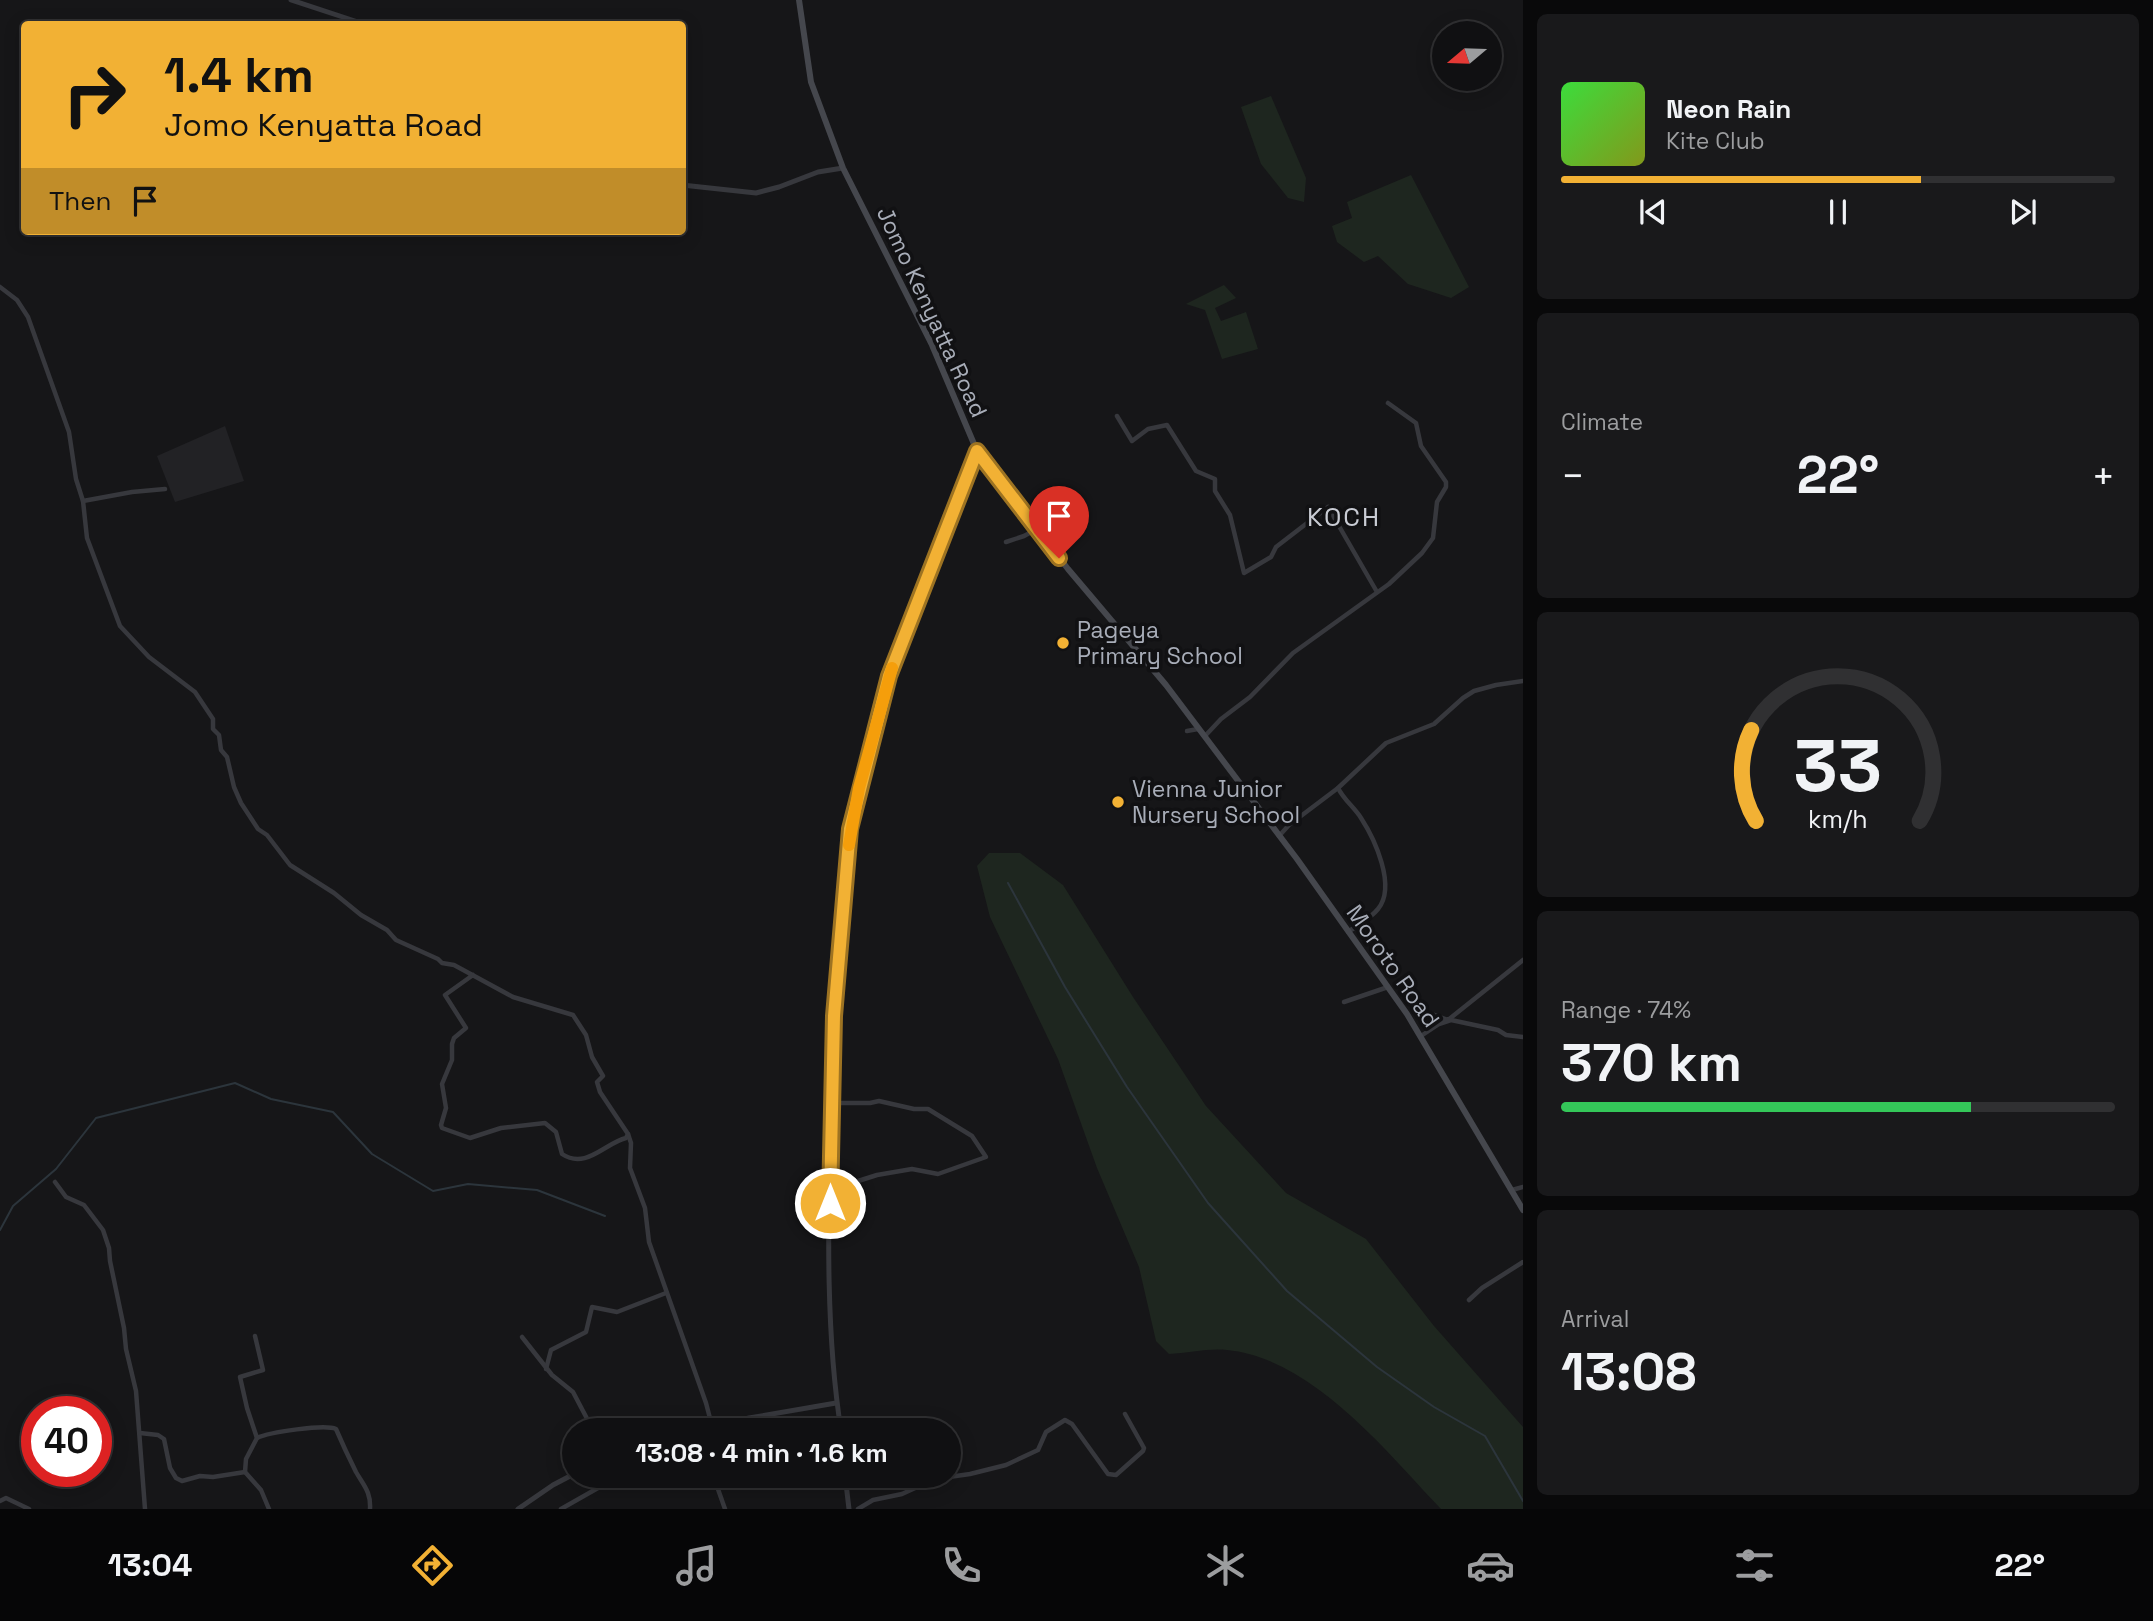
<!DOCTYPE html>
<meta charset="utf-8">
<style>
:root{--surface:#101012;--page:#19191b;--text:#f1f3f6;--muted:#9c9d9f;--line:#303032;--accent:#f2b134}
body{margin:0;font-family:"Space Grotesk",sans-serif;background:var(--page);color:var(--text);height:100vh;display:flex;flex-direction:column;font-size:26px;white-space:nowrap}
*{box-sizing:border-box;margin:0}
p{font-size:23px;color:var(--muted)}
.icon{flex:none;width:38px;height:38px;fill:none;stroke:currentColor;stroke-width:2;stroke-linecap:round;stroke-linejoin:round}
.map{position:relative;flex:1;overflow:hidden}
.sheet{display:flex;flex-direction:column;gap:14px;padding:14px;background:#09090a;width:630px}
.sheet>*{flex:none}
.top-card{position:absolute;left:21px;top:21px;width:665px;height:214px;border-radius:7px;box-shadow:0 4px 18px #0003,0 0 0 2px var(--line);background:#f2b134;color:#111;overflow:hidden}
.needle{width:46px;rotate:251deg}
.fabs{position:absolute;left:1432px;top:21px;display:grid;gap:14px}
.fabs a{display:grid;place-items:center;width:70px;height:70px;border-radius:50%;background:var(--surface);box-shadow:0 4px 18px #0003,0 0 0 2px var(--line);font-size:35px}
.speed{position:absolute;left:21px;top:1396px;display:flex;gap:14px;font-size:35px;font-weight:700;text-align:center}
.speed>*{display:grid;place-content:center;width:91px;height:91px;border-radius:50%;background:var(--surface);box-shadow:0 4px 18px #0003,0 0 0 2px var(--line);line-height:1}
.speed .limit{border:10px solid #d22;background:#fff;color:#111}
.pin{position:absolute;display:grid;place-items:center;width:60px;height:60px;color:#fff;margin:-72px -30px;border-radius:50% 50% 50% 0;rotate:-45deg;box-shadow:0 0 7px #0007}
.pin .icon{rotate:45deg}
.me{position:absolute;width:77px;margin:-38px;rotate:0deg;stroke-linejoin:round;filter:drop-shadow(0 0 5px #0008)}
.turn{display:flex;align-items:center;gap:24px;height:147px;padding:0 28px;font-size:32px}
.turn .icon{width:91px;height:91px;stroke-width:2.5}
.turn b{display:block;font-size:49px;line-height:60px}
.then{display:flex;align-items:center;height:66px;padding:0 28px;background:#0003;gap:14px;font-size:26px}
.big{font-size:52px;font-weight:700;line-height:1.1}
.sheet .widget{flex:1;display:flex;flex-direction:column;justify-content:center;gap:10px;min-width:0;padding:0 24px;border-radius:10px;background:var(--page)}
.sheet .dial{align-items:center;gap:0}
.dial svg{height:182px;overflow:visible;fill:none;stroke:var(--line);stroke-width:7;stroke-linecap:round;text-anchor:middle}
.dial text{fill:var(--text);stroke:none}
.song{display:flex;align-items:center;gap:21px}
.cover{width:84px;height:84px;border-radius:10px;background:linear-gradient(135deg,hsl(120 70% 55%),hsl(70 70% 35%))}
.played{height:7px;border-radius:4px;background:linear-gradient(90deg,var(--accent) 65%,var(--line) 65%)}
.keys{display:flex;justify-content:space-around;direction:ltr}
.heat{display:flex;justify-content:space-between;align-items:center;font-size:38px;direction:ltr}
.charge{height:10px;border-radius:5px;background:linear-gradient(90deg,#34c759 74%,var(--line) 0)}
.trip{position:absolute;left:562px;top:1418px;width:399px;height:70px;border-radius:35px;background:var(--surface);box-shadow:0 4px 18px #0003,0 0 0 2px var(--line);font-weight:700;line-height:70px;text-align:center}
.menu{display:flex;height:112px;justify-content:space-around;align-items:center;background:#060607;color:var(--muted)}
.menu .icon{width:49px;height:49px}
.menu .active{color:var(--accent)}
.menu b{font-size:32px;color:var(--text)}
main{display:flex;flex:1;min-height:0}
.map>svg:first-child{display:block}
.built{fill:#222225}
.green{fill:#1e261f}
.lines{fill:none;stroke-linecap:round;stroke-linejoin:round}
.stream{stroke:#2c353c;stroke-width:2}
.minor{stroke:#37383d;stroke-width:4.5}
.tertiary{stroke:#37383d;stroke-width:5}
.secondary{stroke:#45474d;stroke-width:6}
.route-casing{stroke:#9d7322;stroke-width:18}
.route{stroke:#f2b134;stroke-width:12}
.slow{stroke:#f59e0b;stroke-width:12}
.poi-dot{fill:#f2b134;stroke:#111113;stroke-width:2.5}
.labels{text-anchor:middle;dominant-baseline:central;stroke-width:7;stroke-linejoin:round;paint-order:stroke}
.street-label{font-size:23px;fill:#a8adb8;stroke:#111113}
.poi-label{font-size:23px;fill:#a8adb8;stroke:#111113;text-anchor:start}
.quarter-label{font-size:26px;letter-spacing:2px;fill:#c9ccd4;stroke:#111113}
</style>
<main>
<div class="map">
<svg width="1523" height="1509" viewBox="0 0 1523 1509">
<rect width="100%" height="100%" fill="#161618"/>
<polygon class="built" points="225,426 244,481 175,502 157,456"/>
<g class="green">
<polygon points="1271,96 1306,178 1304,202 1288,198 1261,164 1241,107"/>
<polygon points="1411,175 1469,287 1451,298 1408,284 1378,256 1364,262 1337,242 1332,226 1352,218 1347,202"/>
<polygon points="1224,285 1236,298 1215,308 1221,321 1246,312 1258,349 1222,359 1205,310 1186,304"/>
<path d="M989 853H1020L1063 885 1133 997 1206 1106 1286 1193 1366 1239 1434 1326 1523 1427V1509H1441C1386 1451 1312 1358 1227 1350 1209 1348 1188 1353 1169 1354L1156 1341 1139 1267 1097 1168 1058 1059 990 917 977 866Z"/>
</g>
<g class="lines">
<g class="stream">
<polyline points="1008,883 1065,987 1127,1087 1208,1203 1287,1291 1377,1367 1434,1407 1485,1436 1523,1501"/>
<polyline points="0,1230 13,1206 56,1169 96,1118 235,1083 271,1099 333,1112 372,1154 433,1191 468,1184 537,1190 605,1216"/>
</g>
<g class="minor">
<polyline points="0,287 17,300 28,317 69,432 76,479 83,501 132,492 165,489"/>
<polyline points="1117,416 1132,441 1148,429 1167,425 1196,471 1215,479 1215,491 1230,515 1244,573 1271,557 1276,547 1328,507 1377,592"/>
<path d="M83 501 87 538 120 626 149 657 195 692 213 719V729L219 735 221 750 227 757 234 787 241 803 258 829 267 835 290 865 334 893 361 915 387 930 396 940 438 959 442 963 454 965 513 997 573 1015 586 1035 592 1057 603 1076 597 1082 600 1092 628 1134 626 1138C605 1143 586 1170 562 1154L556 1132 545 1123 501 1128 470 1138 442 1128 441 1125 446 1108 442 1084 452 1060V1044L454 1038 466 1028 445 995 473 975"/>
<path d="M1032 522C1047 516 1058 505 1074 517"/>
<polyline points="1006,542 1024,536 1037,529"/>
<polyline points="1187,731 1198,729"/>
<polyline points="1205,736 1221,719 1250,697 1293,653 1389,584 1422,553 1433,538 1437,502 1446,487 1446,482 1421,446 1416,423 1388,403"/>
<path d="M1338 788C1344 800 1354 807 1361 818 1374 838 1397 886 1378 909 1371 918 1358 925 1348 932"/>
<polyline points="1279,836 1289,825 1338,788 1386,743 1434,724 1463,698 1474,691 1496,685 1523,681"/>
<polyline points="1344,1002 1388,987"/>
<polyline points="1416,1008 1448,1020 1523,960"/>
<polyline points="1421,1036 1439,1024 1451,1020 1498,1030 1506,1035 1523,1037"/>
<polyline points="628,1134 631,1143 630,1168 645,1208 649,1242 706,1403 712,1426"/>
<polyline points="55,1182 66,1197 84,1205 103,1230 109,1248 110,1261 124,1328 126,1349 136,1391 145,1509"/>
<polyline points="829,1182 855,1182 877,1175 912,1169 938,1174 986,1157 972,1136 928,1109 914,1109 879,1101 870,1103 831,1103"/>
<polyline points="1512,1190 1523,1187"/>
<polyline points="1469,1300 1482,1288 1523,1262"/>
<polyline points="255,1336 263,1370 240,1377 247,1408 257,1438 246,1459 245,1472 261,1490 269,1509"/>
<polyline points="522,1337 552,1375 573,1392 593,1430"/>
<polyline points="546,1369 551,1350 586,1332 592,1307 617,1312 666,1293"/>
<polyline points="140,1433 158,1435 164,1439 170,1468 176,1478 182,1481 200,1476 213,1477 245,1472"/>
<path d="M257 1438C269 1432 325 1424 336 1429 342 1443 349 1458 356 1472 364 1486 371 1492 370 1509"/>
<polyline points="713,1475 725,1509"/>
<polyline points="0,1501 6,1498 29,1509"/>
<polyline points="561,1509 605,1484 632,1475"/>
<polyline points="858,1509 873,1500 902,1494 935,1479 970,1474 1006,1465 1038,1450 1046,1432 1065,1420 1072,1424 1108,1474 1116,1475 1143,1451 1144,1448 1125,1414"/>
</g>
<g class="tertiary">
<polyline points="291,0 364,24"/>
<polyline points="682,185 756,193 779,187 818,172 843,168"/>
<polyline points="698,1430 749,1418 836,1403"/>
<path d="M841 1430C826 1336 828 1229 830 1133 833 1019 834 897 860 785 886 670 935 561 977 451"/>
<polyline points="845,1475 849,1509"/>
<polyline points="518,1509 553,1485 574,1474"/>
</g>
<polyline class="secondary" points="799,0 811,82 843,168 932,345 977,451 1068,569 1166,685 1297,859 1407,1014 1523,1210"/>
</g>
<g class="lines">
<g class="route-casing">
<polyline id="route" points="830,1203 834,1016 850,829 889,676 977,451 1059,558"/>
</g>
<use href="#route" class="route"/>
<polyline class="slow" points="849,845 859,788 892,668"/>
</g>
<g class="poi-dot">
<circle cx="1063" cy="643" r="7"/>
<circle cx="1118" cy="802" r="7"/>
</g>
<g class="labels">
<g class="street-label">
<text transform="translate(932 312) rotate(65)">Jomo Kenyatta Road</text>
<text transform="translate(1393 966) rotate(55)">Moroto Road</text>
</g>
<g class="poi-label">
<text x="1077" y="630">Pageya<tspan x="1077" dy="26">Primary School</tspan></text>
<text x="1132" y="789">Vienna Junior<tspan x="1132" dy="26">Nursery School</tspan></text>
</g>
<g class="quarter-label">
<text x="1344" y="517">KOCH</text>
</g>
</g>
</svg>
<div class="fabs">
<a><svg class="needle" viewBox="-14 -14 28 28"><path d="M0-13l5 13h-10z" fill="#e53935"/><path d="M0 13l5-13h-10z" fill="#9c9d9f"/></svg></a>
</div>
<div class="speed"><div class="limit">40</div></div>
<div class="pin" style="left:1059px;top:558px;background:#d93025"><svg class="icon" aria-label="arrive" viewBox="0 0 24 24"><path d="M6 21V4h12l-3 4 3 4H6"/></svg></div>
<svg class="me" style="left:830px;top:1203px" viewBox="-20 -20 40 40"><circle r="17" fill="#f2b134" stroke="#fff" stroke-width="3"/><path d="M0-11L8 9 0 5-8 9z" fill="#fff"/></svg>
<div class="trip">13:08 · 4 min · 1.6 km</div>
<div class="top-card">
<div class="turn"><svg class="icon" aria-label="right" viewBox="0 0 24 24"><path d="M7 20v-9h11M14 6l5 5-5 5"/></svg><div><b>1.4 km</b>Jomo Kenyatta Road</div></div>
<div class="then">Then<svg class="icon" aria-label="arrive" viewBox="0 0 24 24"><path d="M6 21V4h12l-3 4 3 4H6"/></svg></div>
</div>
</div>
<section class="sheet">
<div class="widget">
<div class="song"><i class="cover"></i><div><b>Neon Rain</b><p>Kite Club</p></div></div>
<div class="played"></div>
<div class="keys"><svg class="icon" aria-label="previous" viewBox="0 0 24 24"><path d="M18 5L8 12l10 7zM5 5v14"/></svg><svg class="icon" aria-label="pause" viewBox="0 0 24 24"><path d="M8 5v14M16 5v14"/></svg><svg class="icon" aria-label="next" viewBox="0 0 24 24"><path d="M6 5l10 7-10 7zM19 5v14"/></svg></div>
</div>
<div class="widget"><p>Climate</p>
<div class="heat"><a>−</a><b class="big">22°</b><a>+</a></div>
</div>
<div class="widget dial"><svg viewBox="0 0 100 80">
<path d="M14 69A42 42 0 1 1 86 69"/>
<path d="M14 69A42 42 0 0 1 12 29" stroke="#f2b134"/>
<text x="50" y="56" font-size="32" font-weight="700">33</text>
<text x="50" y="72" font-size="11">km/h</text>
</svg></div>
<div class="widget"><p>Range · 74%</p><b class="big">370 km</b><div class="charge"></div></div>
<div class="widget"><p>Arrival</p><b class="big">13:08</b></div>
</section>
</main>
<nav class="menu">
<b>13:04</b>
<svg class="icon active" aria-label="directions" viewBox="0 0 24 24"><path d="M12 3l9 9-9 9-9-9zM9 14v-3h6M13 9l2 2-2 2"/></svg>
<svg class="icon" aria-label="music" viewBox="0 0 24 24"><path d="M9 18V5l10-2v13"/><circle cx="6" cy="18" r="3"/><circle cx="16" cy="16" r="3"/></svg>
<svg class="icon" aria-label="phone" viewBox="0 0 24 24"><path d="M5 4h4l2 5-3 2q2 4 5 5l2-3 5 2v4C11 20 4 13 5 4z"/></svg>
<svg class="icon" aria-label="climate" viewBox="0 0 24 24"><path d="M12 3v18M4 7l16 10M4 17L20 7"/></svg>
<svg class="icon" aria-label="car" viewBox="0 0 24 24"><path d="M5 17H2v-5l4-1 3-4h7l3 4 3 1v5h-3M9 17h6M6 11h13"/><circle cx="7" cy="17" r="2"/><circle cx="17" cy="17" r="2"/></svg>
<svg class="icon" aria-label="filters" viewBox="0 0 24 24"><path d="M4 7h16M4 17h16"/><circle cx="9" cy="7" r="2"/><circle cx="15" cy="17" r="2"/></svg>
<b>22°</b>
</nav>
